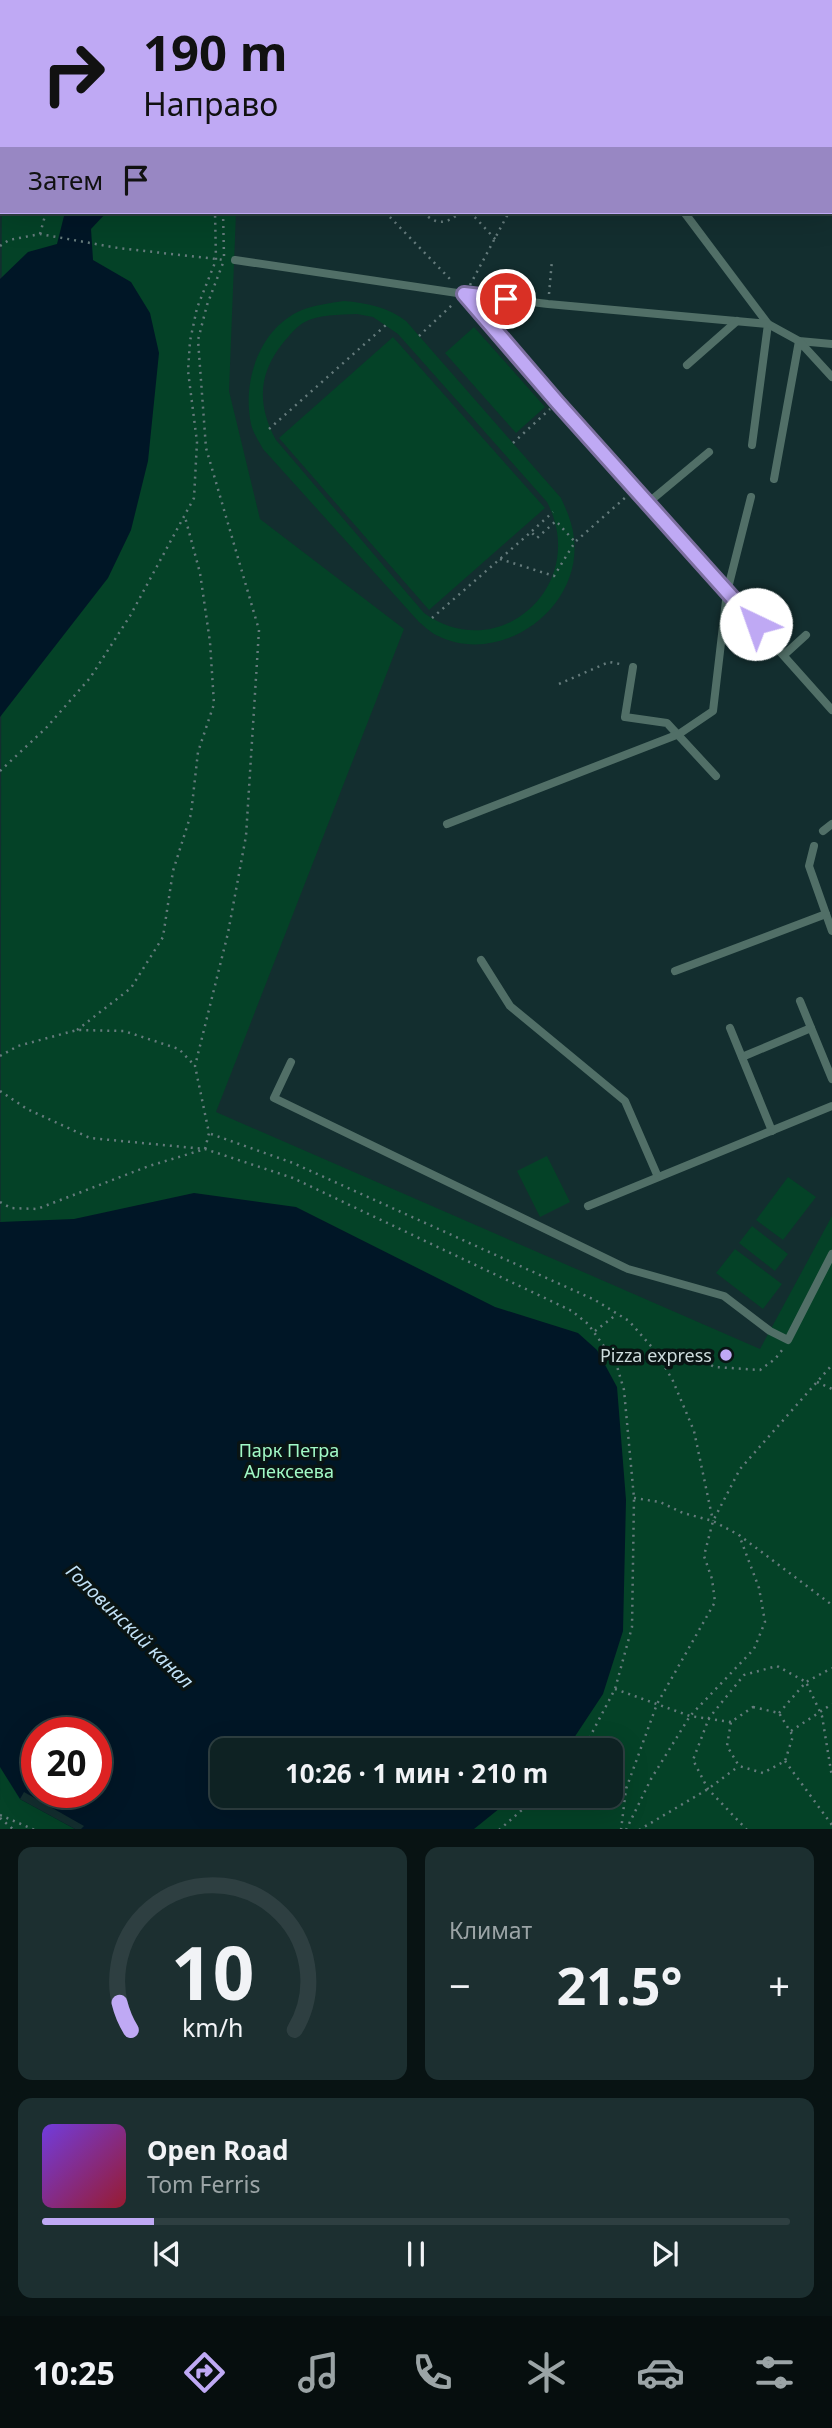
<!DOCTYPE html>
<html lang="ru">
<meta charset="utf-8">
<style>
:root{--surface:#0e2223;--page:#1c2f30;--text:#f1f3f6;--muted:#9ba4a6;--line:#2e3f41;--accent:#bfa9f4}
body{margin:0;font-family:"Noto Sans",sans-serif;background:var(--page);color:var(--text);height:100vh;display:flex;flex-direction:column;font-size:26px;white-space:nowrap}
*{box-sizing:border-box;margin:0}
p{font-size:23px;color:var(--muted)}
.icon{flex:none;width:38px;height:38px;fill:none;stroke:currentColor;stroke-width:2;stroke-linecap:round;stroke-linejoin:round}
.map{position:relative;height:1829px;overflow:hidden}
.side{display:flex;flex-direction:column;gap:18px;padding:18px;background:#081313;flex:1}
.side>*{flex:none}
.top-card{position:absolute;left:0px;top:0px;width:833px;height:214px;box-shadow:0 7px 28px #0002,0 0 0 2px var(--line);background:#bfa9f4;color:#111;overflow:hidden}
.speed{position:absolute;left:21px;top:1717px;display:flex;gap:14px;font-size:35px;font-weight:700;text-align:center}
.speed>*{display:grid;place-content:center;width:91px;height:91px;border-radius:50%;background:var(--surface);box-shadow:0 7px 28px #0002,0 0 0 2px var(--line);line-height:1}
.speed .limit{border:10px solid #d22;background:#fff;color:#111}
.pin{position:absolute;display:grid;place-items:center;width:60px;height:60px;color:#fff;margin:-30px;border:4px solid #fff;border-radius:50%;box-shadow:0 2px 7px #0007}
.me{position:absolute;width:77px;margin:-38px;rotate:318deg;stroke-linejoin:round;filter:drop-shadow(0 0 5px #0008)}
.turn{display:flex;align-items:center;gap:24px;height:147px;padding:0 28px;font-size:32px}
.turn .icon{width:91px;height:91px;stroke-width:2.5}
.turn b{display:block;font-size:49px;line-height:60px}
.then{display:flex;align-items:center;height:66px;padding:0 28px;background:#0003;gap:14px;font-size:26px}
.big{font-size:52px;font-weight:700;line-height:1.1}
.side .tile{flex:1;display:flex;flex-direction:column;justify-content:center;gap:10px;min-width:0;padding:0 24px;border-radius:14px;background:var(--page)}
.side .dial{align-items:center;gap:0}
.dial svg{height:182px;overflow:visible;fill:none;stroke:var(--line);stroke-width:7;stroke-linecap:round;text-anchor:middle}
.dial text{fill:var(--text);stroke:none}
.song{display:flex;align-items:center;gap:21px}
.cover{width:84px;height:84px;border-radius:10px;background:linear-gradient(135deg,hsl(260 70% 55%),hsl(350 70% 35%))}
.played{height:7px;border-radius:4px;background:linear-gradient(90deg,var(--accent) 15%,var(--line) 15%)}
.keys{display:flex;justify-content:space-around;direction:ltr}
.heat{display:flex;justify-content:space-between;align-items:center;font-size:38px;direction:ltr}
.side .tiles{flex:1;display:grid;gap:18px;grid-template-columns:1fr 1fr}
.tile:last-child{grid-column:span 2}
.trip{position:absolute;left:210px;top:1738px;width:413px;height:70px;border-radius:14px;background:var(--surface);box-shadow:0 7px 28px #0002,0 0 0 2px var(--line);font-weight:700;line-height:70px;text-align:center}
.menu{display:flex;height:112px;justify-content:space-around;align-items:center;background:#060e0e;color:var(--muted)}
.menu .icon{width:49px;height:49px}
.menu .current{color:var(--accent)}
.menu b{font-size:32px;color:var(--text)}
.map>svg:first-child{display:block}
.green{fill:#044227;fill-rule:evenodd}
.water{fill:#001626;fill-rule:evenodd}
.pier{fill:#132e2f}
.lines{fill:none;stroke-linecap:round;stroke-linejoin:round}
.path{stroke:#657b7c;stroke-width:2.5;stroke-dasharray:2 5;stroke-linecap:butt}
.service{stroke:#516f67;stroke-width:8}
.route-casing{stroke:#7c6e9f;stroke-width:18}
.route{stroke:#bfa9f4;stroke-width:12}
.poi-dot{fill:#bfa9f4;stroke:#091414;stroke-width:2.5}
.labels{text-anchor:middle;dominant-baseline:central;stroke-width:7;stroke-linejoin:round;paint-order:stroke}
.poi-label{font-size:18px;fill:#cddcdd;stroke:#091414;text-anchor:end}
.park-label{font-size:18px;fill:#a1f9c6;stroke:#091414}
.water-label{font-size:19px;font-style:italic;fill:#c2e2f7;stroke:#091414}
</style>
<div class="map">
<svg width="832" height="1830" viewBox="0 0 832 1830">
<rect width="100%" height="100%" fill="#132e2f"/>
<g class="green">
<polygon points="6,0 293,0 6,2"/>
<path d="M2 15V212H236L229 391 260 519 404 629 216 1112 760 1349 832 1216V1829H0ZM37 1732H96V1792H37ZM222 1750H611V1796H222Z"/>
<path d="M344 301C366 303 388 307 406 321L561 498C567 511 573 525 574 539 582 609 500 668 436 635 430 632 424 626 419 622L263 449C259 441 253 433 251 424 242 382 259 328 302 310 315 305 330 303 344 301ZM357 314 373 317 398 334 547 502C590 585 499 667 424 613L276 440C257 405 258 374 283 343 289 336 295 328 303 323 318 314 339 315 357 314Z"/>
<polygon points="474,327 545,407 516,433 445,353"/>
<polygon points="393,337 545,508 429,610 279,438"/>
<polygon points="547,1156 570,1202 540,1217 517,1171"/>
<polygon points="788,1177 816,1197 783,1240 756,1220"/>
<polygon points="752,1226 788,1254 775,1271 739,1243"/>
<polygon points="735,1249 782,1284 763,1309 716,1273"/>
</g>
<g class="water">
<polygon points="65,212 107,212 91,229 93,260 131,282 150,313 159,353 148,461 131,530 108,578 0,717 0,279 28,252 57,244"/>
<path d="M194 1193 296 1207 495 1307 578 1333 597 1350 617 1387 626 1500 623 1631 603 1694 566 1750H222V1796H515L474 1829H75L20 1799 0 1767V1222L74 1219ZM37 1732H96V1792H37Z"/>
</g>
<polygon class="pier" points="24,1792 84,1826 81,1829 75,1829 20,1799"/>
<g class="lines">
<g class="path">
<polyline points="262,0 262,2"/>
<polyline points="400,0 401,2"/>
<polyline points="55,2 56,0"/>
<polyline points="94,2 95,0"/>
<polyline points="265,2 268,0"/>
<polyline points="275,2 277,0"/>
<polyline points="308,2 310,0"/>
<polyline points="417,2 418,0"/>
<polyline points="772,2 775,0"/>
<polyline points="0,197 2,196"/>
<polyline points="223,212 224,256"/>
<polyline points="385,212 450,279"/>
<path d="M423 212C436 226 447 224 461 212"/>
<polyline points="470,212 496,240"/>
<polyline points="40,234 46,212"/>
<polyline points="0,246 9,240 40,234 118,248 225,260"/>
<polyline points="470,285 509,212"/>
<polyline points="549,294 552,260"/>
<polyline points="419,336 452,305"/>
<polyline points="269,429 386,325"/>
<polyline points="513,443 550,409"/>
<polyline points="532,531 553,512"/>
<polyline points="500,559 554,576 575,542 627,496"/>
<polyline points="432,618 531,532 537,538 556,521 575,542"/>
<polyline points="559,684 609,662 620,664"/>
<polyline points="0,771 46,728 90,678 130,616 194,498 197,442 188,371 190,341 197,308 216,260 215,212"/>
<polyline points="77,1030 131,988 163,937 173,871 191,814 198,752 214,704 210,642 200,573 185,517"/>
<polyline points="0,1056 18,1046 77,1030 124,1031 179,1049 195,1066"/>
<polyline points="0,1091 27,1109 90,1138 205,1149 293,1178 572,1311 588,1324 616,1363 624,1390 634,1498 632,1627 615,1689 583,1750"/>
<polyline points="211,1134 293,1163 595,1300 629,1321 657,1353 673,1381 694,1431 713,1521"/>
<polyline points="205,1149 209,1133 195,1066 228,933 246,836 259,630 206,448 198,340 207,305 223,263"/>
<polyline points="0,1202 11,1208 37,1209 149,1166 202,1150"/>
<polyline points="595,1331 617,1314"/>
<polyline points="658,1353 681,1352 715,1367 760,1370 775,1359 783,1349"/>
<polyline points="817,1382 832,1389"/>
<polyline points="634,1498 660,1502 683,1513 713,1521 739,1535 832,1605"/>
<polyline points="615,1689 690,1716 731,1722"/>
<polygon points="753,1707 779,1713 793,1736 785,1761 763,1773 739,1766 727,1746 731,1722"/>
<polyline points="779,1713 806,1682 832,1668"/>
<polyline points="791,1731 832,1704"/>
<polyline points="785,1761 832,1825"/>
<polyline points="611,1781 626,1789"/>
<polyline points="0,1815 35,1830"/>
<polyline points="0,1818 14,1830"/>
<polyline points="499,1830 538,1796"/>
<polyline points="621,1830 626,1789 657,1704 715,1602 712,1579 704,1556 713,1521 740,1469 832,1365"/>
<polyline points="626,1830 651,1779 690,1716 754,1649 765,1622 759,1588 739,1535"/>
<polyline points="639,1830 708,1789 739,1766"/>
<polyline points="747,1830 708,1789 693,1760 709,1718 744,1675 777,1666 806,1682 822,1716 832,1777"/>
</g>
<g class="service">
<polyline points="684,212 768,324 752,445"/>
<polyline points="235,260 464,294"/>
<polyline points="832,344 799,341 768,324 548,304 464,294 557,402 832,710"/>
<polyline points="687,365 737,321"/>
<polyline points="774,479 799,341 832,377"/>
<polyline points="649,502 709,452"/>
<polyline points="784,655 806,635"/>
<polyline points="633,667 625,717 667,723 716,776"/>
<polyline points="447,824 679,734 713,711 727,592 751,497"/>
<polyline points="823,831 832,824"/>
<polyline points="814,846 809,866 832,931"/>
<polyline points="481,960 510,1006 625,1101 658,1177"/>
<polyline points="675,971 826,914"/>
<polyline points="800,1001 832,1079"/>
<polyline points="730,1028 772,1131"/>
<polyline points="742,1057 811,1028"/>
<polyline points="291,1062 274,1098 628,1269 724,1296 770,1331 788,1340 832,1254"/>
<polyline points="588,1206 832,1106"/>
</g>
</g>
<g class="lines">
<g class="route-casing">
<polyline id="route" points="506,299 464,294 557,402 756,624"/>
</g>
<use href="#route" class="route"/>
</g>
<circle class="poi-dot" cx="726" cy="1355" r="7"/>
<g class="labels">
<g class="poi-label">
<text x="712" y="1355">Pizza express</text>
</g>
<g class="park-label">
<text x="289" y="1450">Парк Петра<tspan x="289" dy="21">Алексеева</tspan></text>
</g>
<g class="water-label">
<text transform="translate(130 1626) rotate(44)">Головинский канал</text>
</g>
</g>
</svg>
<div class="speed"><div class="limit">20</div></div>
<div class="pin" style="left:506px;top:299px;background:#d93025"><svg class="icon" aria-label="arrive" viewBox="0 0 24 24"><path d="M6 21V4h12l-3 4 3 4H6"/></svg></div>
<svg class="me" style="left:756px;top:624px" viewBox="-20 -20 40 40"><circle r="19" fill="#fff"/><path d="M0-13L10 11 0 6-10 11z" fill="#bfa9f4"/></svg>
<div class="trip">10:26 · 1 мин · 210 m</div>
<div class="top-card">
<div class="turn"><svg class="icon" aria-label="right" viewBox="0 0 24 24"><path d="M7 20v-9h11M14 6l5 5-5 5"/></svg><div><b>190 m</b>Направо</div></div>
<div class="then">Затем<svg class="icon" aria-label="arrive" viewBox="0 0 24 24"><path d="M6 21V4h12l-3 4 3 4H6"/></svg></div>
</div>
</div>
<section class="side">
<div class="tiles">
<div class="tile dial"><svg viewBox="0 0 100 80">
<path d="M14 69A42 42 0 1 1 86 69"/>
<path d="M14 69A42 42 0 0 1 9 57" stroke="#bfa9f4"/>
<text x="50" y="56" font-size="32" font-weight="700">10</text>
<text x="50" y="72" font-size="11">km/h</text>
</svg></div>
<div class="tile"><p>Климат</p>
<div class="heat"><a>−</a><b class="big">21.5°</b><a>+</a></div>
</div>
<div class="tile">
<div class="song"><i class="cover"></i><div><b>Open Road</b><p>Tom Ferris</p></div></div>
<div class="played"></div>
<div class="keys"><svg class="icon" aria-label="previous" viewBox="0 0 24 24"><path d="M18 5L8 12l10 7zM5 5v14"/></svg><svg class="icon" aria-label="pause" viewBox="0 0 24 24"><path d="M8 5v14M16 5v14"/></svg><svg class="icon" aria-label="next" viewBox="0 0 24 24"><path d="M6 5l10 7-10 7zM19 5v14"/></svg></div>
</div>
</div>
</section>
<nav class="menu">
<b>10:25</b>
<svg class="icon current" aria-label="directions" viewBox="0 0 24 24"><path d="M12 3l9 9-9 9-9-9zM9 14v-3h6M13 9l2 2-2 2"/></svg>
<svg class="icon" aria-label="music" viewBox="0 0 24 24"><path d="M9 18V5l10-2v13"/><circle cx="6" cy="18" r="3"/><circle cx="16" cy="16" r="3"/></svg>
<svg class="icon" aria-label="phone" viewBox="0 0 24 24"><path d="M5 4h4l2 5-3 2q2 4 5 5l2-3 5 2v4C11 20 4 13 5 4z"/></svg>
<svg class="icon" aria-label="climate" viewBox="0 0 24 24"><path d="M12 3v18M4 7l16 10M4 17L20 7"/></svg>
<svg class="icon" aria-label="car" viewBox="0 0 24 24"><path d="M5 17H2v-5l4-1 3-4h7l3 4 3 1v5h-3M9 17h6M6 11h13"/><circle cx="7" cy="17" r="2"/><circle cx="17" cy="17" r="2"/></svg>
<svg class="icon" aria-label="filters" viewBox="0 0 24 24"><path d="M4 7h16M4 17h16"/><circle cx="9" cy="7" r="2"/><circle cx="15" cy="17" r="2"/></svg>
</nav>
